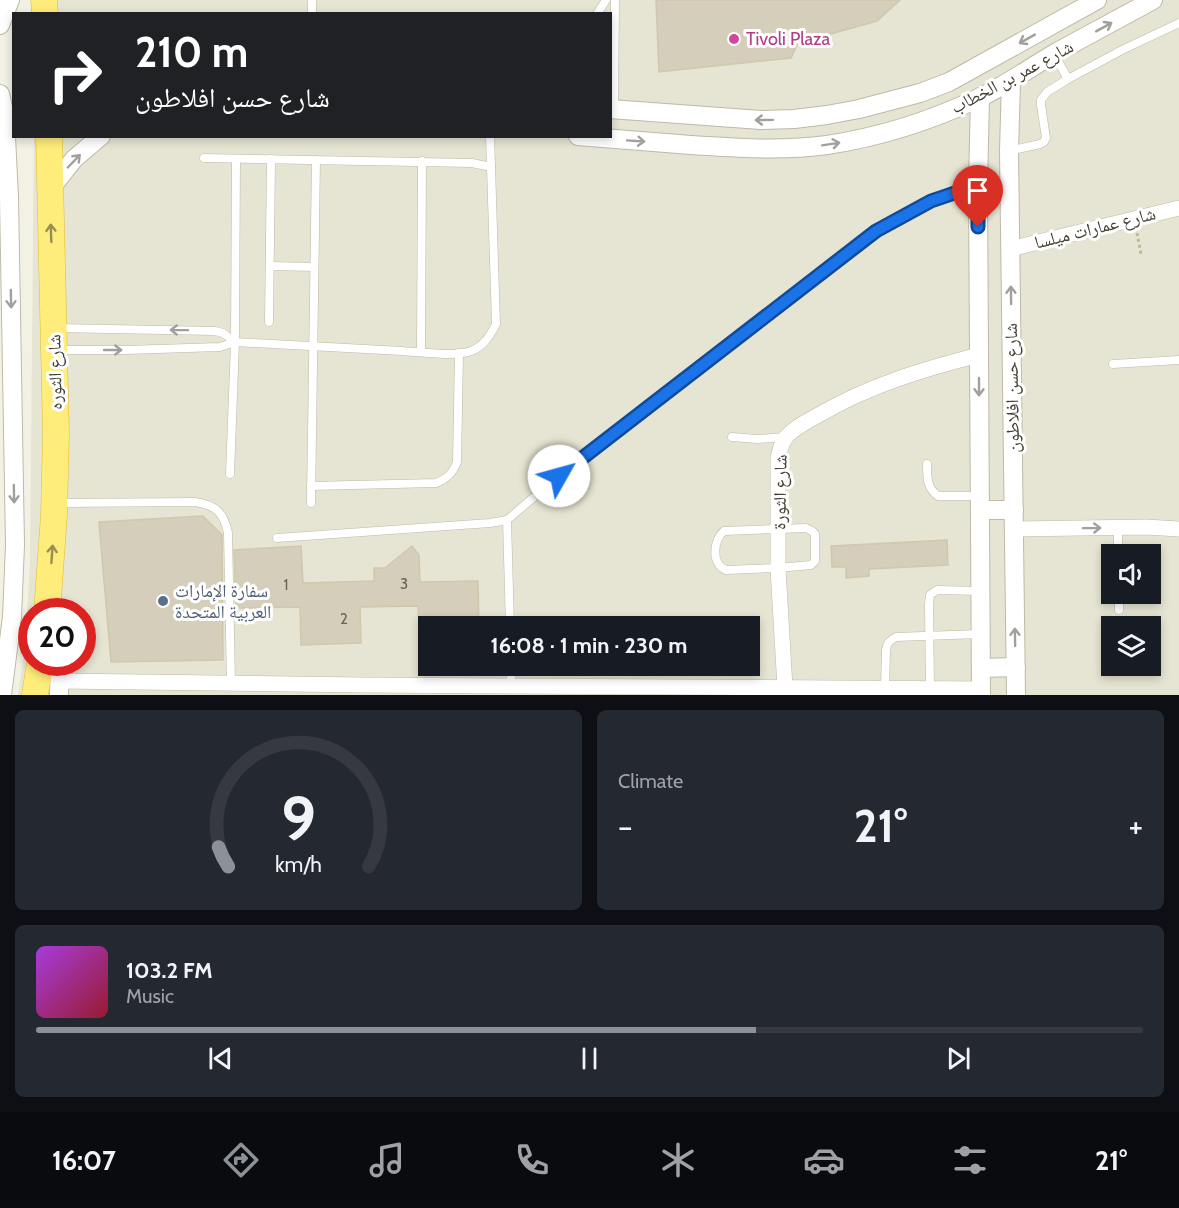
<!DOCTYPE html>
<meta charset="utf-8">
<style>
:root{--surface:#171b24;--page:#242831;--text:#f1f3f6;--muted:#9ea1a6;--line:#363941;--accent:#8c9099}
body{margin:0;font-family:Cabin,"Noto Naskh Arabic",sans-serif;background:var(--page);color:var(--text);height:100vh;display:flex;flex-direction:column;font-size:22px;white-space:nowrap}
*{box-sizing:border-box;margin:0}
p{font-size:20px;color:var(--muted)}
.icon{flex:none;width:33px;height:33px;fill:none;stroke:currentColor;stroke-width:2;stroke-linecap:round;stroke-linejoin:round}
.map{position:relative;height:695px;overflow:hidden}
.side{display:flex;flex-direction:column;gap:15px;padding:15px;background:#0d0f14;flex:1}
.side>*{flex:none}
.top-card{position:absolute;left:12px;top:12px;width:600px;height:126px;border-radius:0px;box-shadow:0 3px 9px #0003;background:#202124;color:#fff;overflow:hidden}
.tools{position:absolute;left:1101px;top:544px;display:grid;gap:12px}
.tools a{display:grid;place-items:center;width:60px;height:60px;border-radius:0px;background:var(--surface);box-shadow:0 3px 9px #0003;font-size:30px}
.speed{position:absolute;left:18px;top:598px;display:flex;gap:12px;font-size:30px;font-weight:700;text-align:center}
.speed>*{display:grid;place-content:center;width:78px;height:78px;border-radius:50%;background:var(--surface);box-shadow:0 3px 9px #0003;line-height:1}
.speed .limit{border:9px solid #d22;background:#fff;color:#111}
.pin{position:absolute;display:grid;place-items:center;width:51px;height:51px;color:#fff;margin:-62px -26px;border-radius:50% 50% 50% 0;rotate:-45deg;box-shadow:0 0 6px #0007}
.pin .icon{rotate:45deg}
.me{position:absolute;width:66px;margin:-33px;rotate:52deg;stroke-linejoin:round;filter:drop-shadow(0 0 4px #0008)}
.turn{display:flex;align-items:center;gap:21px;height:126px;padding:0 24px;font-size:27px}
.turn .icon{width:78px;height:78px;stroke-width:2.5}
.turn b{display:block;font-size:42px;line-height:51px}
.big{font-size:45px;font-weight:800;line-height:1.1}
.side .card{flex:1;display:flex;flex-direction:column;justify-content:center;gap:9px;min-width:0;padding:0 21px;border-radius:9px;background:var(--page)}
.side .dial{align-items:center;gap:0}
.dial svg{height:156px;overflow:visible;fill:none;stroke:var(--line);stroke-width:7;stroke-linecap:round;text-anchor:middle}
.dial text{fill:var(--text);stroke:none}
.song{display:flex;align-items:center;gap:18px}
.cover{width:72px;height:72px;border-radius:9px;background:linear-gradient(135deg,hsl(280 70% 55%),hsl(350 70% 35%))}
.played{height:6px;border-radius:3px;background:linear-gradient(90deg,var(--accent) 65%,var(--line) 65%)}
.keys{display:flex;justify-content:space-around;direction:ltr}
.heat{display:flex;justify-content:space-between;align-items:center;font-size:33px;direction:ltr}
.side .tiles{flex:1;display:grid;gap:15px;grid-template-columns:1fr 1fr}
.card:last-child{grid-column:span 2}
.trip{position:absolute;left:418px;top:616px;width:342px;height:60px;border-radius:0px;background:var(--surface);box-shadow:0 3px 9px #0003;font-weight:800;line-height:60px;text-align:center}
.dock{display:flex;height:96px;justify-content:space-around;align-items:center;background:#090b0e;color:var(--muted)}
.dock .icon{width:42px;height:42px}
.dock .selected{color:var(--accent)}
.dock b{font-size:27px;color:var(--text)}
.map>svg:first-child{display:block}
.residential{fill:#e6e4d2;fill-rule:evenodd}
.building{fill:#d4ceba;stroke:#cfc8ad;stroke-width:1.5}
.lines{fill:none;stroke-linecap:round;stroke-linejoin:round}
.service-casing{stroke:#bebaa7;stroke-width:9}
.minor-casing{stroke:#bebaa7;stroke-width:16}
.tertiary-casing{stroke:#bebaa7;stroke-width:20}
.trunk-casing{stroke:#ddbd34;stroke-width:27}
.path{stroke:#bfb998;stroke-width:3;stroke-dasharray:3 3;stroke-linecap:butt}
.service{stroke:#fff;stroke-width:8}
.minor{stroke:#fff;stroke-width:15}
.tertiary{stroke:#fff;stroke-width:18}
.trunk{stroke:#feec7b;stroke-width:26}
.oneway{stroke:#a2a09a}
.oneway2{stroke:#988e54}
.route-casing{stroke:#114b97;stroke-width:15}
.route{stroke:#1a73e8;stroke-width:10}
.hotel-dot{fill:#d1479c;stroke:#fff;stroke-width:2}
.service-dot{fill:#5c6f8a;stroke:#fff;stroke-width:2}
.labels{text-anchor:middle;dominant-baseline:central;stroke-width:6;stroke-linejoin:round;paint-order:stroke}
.number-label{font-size:15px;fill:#686456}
.hotel-label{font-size:18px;fill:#b23c85;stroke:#fff;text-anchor:start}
.street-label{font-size:18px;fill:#444134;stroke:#fff}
.service-label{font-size:18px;fill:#4e5e75;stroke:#fff;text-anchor:start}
</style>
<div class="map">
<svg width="1179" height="695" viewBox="0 0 1179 695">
<rect width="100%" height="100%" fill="#f2f1e4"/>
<path class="residential" d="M35 0H1179V695H18L25 647 30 563 34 137 610 136V14H35ZM1112 555H1150V594H1112ZM32 612H82V663H32ZM429 627H750V666H429ZM1112 627H1150V666H1112Z"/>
<g class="building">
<polygon points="656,0 900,0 877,21 798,43 791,58 659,72"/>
<polygon points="203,516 222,535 223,660 111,662 99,522"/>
<polygon points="947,540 948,565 869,569 869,576 846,578 846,567 832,567 831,546"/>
<polygon points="301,546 303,583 374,581 374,568 385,568 412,546 419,555 420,582 478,581 479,627 419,627 418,606 360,607 361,643 301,645 300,607 236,608 234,550"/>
</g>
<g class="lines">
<g class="service-casing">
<g id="service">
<polyline points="312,14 312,0"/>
<polyline points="597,14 606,0"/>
<polyline points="1054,54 1068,79"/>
<polyline points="614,109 615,0"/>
<polyline points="1009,151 1040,144 1044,142 1046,138 1041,105 1041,100 1047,92 1068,79 1122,50 1179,23"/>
<polyline points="204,158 472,163 491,167"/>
<polyline points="270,266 314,267"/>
<polyline points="269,322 271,159"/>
<polyline points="56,328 215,331 223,333 235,342"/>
<path d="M58 350H126L220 347 235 342C290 345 346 348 402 351 420 352 455 357 471 351 484 346 490 336 496 324L490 136"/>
<polyline points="421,352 422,161"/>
<polyline points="1113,364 1179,360"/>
<polyline points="732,437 757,439 785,437"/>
<path d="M927 464C927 478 927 488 938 496H978"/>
<polyline points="230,474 235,342 236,159"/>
<path d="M311 486 436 483C447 479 453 473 457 462L459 353"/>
<path d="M59 503 195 502C216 505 224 513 228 533L231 683"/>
<polyline points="311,503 316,160"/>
<polyline points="507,520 510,627"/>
<polyline points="1118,527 1118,555"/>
<path d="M806 528 812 531 815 534V561L811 565 778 568 726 570C711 564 713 540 724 531Z"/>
<polyline points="277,538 490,523 507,520 541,491 876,231 931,201 976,185"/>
<polyline points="1119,594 1119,610"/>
<polyline points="511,666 511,685"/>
<path d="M885 689 886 650C887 643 890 640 896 637L979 634"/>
<polyline points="930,689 929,604 930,595 937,590 979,591"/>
</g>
</g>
<g class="minor-casing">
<g id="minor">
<polyline points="1010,249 1179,208"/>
<polyline points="1014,529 1146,527 1179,529"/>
<polyline points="60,681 363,685 981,689"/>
<path d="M785 688 778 568V458C780 450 781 443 787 436 796 426 810 420 822 413 871 385 924 369 979 355"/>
</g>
</g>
<g class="tertiary-casing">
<g id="tertiary">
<polyline points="0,25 10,0"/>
<polyline points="1011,81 1009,151 1016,695"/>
<polyline points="0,94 5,116 9,197 15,545 12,617 2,695"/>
<polyline points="980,97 978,185 981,695"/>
<polyline points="610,109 761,120 794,119 827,115 859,109 920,93 949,82 1097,0"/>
<path d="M578 136C615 139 653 142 691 145 736 148 782 151 827 145 880 137 930 121 979 98 1006 85 1031 67 1057 52 1089 35 1121 17 1153 0"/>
<polyline points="51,188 74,159 101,136"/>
<polyline points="980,510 1014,510"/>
<polyline points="981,668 1016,667"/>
<polyline points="59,695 60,663"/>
</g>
</g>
<g class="trunk-casing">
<g id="trunk">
<polyline points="44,0 45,14"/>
<polyline points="47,612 54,515 56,434 49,136"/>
<polyline points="35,695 40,663"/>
</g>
</g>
<polyline class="path" points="1137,233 1141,254"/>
<use href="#service" class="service"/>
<use href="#minor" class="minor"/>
<use href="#tertiary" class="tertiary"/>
<use href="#trunk" class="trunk"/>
</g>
<defs><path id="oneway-shaft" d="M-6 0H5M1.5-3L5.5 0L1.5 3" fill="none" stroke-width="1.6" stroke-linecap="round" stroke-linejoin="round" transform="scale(1.5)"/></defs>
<g class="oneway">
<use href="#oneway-shaft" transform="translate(1104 27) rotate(-29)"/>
<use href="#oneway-shaft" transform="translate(1027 39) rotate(151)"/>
<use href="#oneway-shaft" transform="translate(764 120) rotate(179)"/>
<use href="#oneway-shaft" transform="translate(636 141) rotate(4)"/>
<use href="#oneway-shaft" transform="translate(831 144) rotate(-9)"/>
<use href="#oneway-shaft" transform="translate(74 161) rotate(-46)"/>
<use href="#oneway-shaft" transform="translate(1011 295) rotate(-91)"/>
<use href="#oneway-shaft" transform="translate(11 299) rotate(89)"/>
<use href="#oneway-shaft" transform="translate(179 330) rotate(-179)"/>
<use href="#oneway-shaft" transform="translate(113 350)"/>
<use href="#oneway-shaft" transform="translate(979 387) rotate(90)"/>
<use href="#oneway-shaft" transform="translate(14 494) rotate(89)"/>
<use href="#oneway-shaft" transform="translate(1092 528) rotate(-1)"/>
<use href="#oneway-shaft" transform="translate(1015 637) rotate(-91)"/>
</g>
<g class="oneway2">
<use href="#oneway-shaft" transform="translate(51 233) rotate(-92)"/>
<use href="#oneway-shaft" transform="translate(52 554) rotate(-86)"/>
</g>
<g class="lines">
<g class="route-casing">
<polyline id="route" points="559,476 876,231 931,201 978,185 978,227"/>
</g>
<use href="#route" class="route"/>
</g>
<circle class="hotel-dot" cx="734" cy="39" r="6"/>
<circle class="service-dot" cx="163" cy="601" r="6"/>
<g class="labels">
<g class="number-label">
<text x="404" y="584">3</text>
<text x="286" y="585">1</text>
<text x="344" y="619">2</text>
</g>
<g class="hotel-label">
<text x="746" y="39">Tivoli Plaza</text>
</g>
<g class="street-label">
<text transform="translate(1012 77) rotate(-28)">شارع عمر بن الخطاب</text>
<text transform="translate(1095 228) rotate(-14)">شارع عمارات ميلسا</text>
<text transform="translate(55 372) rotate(-91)">شارع الثوره</text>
<text transform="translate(1012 388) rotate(-91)">شارع حسن افلاطون</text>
<text transform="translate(780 492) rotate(-89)">شارع الثورة</text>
</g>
<g class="service-label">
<text x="175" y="591">سفارة الإمارات<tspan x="175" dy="21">العربية المتحدة</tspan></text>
</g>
</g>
</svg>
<div class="tools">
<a><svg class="icon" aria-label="sound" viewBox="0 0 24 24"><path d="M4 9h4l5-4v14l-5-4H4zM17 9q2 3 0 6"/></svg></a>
<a><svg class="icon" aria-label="layers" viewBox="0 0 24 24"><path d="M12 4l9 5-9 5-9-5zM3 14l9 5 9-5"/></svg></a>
</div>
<div class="speed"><div class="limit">20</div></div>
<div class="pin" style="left:978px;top:227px;background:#d93025"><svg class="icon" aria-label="arrive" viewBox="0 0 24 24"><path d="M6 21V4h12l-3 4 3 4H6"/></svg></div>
<svg class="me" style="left:559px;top:476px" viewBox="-20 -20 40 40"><circle r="19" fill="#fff"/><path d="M0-13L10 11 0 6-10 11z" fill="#1a73e8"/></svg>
<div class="trip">16:08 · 1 min · 230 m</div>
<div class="top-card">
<div class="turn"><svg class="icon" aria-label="right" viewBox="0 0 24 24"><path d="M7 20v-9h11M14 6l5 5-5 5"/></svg><div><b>210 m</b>شارع حسن افلاطون</div></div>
</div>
</div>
<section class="side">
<div class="tiles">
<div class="card dial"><svg viewBox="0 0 100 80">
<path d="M14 69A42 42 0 1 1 86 69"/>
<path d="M14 69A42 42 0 0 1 9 59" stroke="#8c9099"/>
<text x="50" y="56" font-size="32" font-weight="700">9</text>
<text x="50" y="72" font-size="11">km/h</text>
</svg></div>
<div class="card"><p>Climate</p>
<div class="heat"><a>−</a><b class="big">21°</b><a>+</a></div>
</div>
<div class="card">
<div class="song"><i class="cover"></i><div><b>103.2 FM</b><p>Music</p></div></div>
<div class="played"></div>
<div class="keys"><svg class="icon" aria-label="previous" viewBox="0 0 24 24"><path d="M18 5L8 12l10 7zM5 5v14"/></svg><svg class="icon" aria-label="pause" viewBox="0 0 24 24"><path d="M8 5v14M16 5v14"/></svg><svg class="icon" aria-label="next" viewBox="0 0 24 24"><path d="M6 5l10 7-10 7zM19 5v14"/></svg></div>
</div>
</div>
</section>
<nav class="dock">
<b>16:07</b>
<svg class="icon selected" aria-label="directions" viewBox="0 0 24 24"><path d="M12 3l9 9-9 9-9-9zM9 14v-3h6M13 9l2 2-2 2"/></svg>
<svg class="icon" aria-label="music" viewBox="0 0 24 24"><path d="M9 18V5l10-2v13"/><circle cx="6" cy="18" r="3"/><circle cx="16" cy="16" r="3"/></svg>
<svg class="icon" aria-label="phone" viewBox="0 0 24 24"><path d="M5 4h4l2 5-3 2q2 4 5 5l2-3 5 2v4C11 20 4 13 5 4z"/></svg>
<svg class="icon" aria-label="climate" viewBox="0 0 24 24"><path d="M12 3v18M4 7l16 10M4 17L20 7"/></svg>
<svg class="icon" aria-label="car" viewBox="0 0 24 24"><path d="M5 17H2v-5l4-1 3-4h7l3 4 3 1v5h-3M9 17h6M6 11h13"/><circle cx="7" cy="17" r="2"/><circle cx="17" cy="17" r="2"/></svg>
<svg class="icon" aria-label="filters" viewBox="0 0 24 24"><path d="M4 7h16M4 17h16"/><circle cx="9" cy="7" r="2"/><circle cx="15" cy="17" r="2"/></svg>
<b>21°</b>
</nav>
